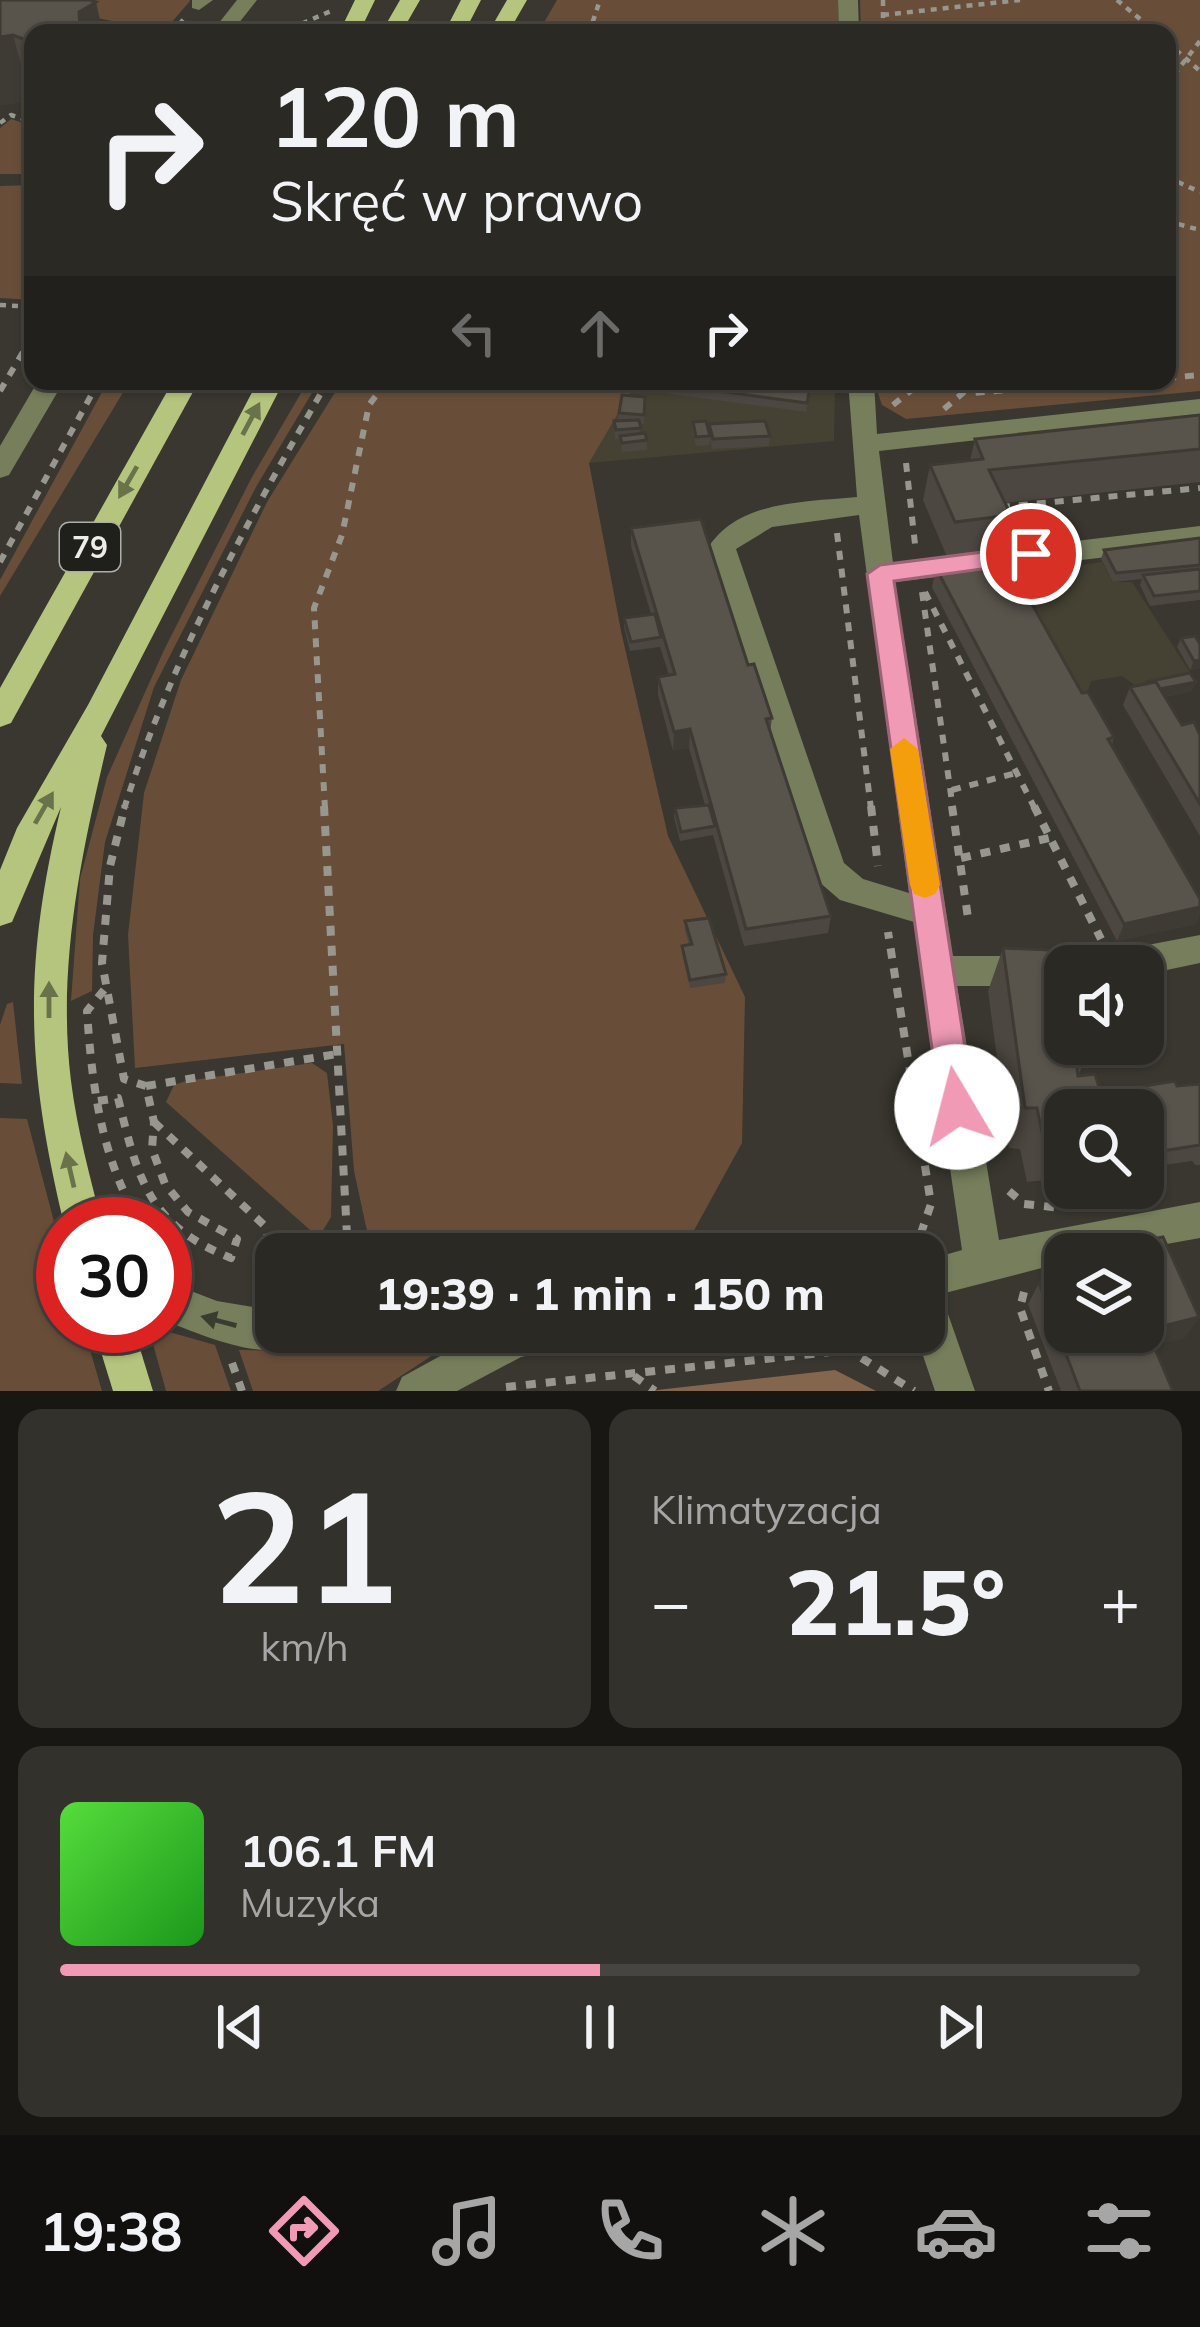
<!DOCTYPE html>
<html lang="pl">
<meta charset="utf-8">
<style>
:root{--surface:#2b2923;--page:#33312b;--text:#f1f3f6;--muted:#a6a6a6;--line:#474541;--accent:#f09ab6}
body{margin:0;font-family:Mulish,sans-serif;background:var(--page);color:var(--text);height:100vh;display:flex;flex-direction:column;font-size:45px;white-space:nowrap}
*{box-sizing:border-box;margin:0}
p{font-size:39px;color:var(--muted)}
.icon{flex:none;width:66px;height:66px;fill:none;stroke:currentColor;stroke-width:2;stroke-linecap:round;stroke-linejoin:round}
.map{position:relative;height:1391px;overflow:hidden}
.side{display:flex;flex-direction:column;gap:18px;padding:18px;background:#181713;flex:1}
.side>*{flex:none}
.guide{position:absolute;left:24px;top:24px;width:1152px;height:366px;border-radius:24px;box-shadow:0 3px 9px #0004,0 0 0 3px var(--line);background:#2b2923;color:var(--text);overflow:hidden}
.controls{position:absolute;left:1044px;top:945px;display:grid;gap:24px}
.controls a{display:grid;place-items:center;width:120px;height:120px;border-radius:24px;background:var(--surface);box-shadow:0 3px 9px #0004,0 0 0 3px var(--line);font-size:60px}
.speed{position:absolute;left:36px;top:1197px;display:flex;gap:24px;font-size:60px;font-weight:700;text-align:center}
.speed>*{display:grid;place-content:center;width:156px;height:156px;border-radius:50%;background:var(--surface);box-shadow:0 3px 9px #0004,0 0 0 3px var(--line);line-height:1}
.speed .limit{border:18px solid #d22;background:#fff;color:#111}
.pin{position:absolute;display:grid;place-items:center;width:102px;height:102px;color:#fff;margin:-51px;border:6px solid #fff;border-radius:50%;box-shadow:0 3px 12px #0007}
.me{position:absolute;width:132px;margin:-66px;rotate:352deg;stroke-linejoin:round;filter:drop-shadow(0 0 9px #0008)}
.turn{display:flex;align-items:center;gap:42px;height:252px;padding:0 48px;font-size:54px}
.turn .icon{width:156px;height:156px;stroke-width:2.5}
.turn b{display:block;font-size:84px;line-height:102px}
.lanes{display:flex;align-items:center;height:114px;padding:0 48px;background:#0003;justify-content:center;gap:60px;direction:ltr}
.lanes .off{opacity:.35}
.big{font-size:90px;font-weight:800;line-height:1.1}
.side .tile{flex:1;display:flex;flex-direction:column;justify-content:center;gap:18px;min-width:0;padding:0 42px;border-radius:24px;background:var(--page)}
.side .dial{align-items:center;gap:0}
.dial b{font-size:156px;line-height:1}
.song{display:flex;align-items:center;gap:36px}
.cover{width:144px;height:144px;border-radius:18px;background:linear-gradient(135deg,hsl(110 70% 55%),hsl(120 70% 35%))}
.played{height:12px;border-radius:6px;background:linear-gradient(90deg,var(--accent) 50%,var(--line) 50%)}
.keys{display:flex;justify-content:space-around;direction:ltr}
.heat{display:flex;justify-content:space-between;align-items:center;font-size:66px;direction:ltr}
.side .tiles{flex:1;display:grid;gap:18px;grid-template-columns:1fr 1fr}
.tile:last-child{grid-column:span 2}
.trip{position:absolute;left:255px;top:1233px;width:690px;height:120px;border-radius:24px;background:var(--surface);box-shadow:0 3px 9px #0004,0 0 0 3px var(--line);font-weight:800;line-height:120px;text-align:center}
.menu{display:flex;height:192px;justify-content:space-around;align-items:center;background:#11100e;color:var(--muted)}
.menu .icon{width:84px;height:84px}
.menu .selected{color:var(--accent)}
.menu b{font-size:54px;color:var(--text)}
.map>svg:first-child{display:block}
.built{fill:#454233}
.green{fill:#684e39}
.forest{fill:#84654d}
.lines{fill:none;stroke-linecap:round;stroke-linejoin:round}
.path-far2{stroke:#97968f;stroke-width:4.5;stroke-dasharray:6 6;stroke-linecap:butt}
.path-far1{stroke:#97968f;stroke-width:6;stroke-dasharray:9 9;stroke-linecap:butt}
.path{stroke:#97968f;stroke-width:8;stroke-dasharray:10 10;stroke-linecap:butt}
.minor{fill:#767e5c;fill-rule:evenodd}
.major{fill:#b5c57d;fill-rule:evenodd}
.wall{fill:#4c4740}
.shaded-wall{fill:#3e3a34}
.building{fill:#58534b;stroke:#3e3a34;stroke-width:3}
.oneway{fill:#6a724c}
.oneway2{fill:#393c2e}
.route{fill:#f09ab6;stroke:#9c6476;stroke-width:3}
.slow{fill:#f59e0b}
.labels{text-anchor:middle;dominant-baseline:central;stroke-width:12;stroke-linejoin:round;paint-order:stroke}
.shield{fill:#1f1f1b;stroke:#afaea9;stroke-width:3}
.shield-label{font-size:30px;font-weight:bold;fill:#edece6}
</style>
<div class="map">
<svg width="1200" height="1391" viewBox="0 0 1200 1391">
<rect width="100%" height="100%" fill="#39372f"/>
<g class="built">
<polygon points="637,381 835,381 834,441 589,463"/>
<polygon points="1102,562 1113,582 1132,582 1195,680 1143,691 1122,676 1091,681 1082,710 1018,612 951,624 932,587"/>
</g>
<g class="green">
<polygon points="0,0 190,0 190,1 171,23 155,29"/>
<polygon points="557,0 838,0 839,33 538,33"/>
<polygon points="860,0 1200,0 1200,391 906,419 882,405 874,381 1167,381 1167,33 861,33"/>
<polygon points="11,119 33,126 33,174 0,174 0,128"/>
<polygon points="33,185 33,300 0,298 0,186"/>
<polygon points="108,381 130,381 0,596 0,580"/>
<polygon points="308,381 319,381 256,487 154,687 105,842 93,935 92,991 71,1001 80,879 107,777 164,650 252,477"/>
<polygon points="342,381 637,381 589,463 621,631 668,836 745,997 742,1143 681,1254 372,1254 354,1171 344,1044 135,1068 128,935 144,793 181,680 267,502"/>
<polygon points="13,1002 22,1084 0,1083 0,1025 7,1004"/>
<polygon points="312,1063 327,1073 333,1126 331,1217 322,1232 310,1230 166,1102 174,1085 186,1081"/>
<polygon points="0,1118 27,1119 63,1256 63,1326 83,1326 102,1391 0,1391"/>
<polygon points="148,1326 215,1345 231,1391 166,1391"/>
<polygon points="239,1350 436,1353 378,1391 253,1391"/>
</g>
<polygon class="forest" points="835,1370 876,1391 648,1391"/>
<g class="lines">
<g class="path-far2">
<polyline points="883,0 883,33"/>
<polyline points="1117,0 1157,33"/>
<polyline points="883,15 1020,0"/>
<polyline points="171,33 184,19"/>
<polyline points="280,33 331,11"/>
<polyline points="589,33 600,0"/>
<polyline points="1167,42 1200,71"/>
<polyline points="1167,84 1200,41"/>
<polyline points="0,123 11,115 33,122"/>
<polyline points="1167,177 1200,192"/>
<polyline points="1167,221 1200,230"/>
<polyline points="0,305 33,307"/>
<polyline points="22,355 33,336"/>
</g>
<g class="path-far1">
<polyline points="1167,378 1200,375"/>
<polyline points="942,381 971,393 1127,381"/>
<polyline points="0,391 23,352"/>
<polyline points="893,405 923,381"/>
<polyline points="944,409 964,392"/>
<polyline points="906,463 915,544"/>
<polyline points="1001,507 1200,488"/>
<polyline points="837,533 871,809"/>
<polyline points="0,562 99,381"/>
<polyline points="922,592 953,809"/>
<polyline points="925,592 1035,809"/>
<polyline points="952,790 1016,773"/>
<path d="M124 809C171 659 250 516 328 381"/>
<polyline points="325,809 314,608 342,535 369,405 387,381"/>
</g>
<g class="path">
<polyline points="324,806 348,1254"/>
<polyline points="871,806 878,866"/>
<polyline points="952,806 968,918"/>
<polyline points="1034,806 1101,939"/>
<polyline points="961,858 1049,838"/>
<path d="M104 990 87 1011C92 1086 101 1159 141 1224"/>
<polyline points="146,1086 337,1054"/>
<path d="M98 1101 118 1098C138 1179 148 1225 231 1258L237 1239 188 1212 165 1184 152 1149 154 1122 146 1086 124 1079 102 963 110 866 125 806"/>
<polyline points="154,1122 266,1227 271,1252 263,1293"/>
<polyline points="1009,1191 1024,1204 1062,1208"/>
<polyline points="782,1254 921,1233 931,1204 888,932"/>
<polyline points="1024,1292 1020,1308 1049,1391"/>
<polyline points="232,1363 242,1391"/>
<polyline points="634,1376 655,1391"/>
<polyline points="506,1387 849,1350 914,1391"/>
</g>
<g class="minor">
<polygon points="192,0 213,0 199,10 192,8"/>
<polygon points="237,0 257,0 231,33 211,33"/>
<polygon points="838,0 858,0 859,33 839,33"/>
<polygon points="38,381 64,381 9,475 0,478 0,446"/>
<path d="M848 381H874L877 434 1200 399V415L879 451 893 563 1200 526V546L895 582 953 956H1065L1080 966H1065V986H957L999 1240 1200 1202V1238L1111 1254H1065V1262L941 1294 975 1391H935L915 1332H924V1261L962 1250 914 922 840 900 818 881 708 548C738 500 806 502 857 497ZM859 515 909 893 863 879 844 863 736 549 772 527Z"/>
<polygon points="1200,935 1200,963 1143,975 1143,966 1099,966 1104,956 1116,951"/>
<path d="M165 1281 217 1301 276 1311V1332H573L567 1346 521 1357 457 1391H396L402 1377 442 1355 297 1352 285 1347C255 1359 195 1332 165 1321Z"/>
</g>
<g class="major">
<polygon points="355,0 375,0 359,33 339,33"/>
<polygon points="400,0 420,0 401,33 381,33"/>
<polygon points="461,0 481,0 464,33 444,33"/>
<polygon points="507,0 527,0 508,33 488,33"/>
<polygon points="173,381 199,381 11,723 0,727 0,688"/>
<path d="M258 381H284L101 736 107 745C81 855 57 967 71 1081 77 1129 90 1177 102 1224H64C26 1065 23 967 61 807L12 922 0 926V870L17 828 88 705Z"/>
<polygon points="93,1326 133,1326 153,1391 113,1391"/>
</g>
</g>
<g class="wall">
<polygon points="0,0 33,33 33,102 31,101"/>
<polygon points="634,381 812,381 806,412 634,389"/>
<polygon points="645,397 644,424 640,424 640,433 647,440 647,450 622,452 620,439 615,439 614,421 618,421 619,413"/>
<polygon points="1200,415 1200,482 1005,503 1011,515 1002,550 947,557 923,500 930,465 970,460 975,439"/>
<polygon points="693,422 709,432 709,424 770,436 769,446 712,449 710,439 709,445 696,446 692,431"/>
<polygon points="631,528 748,665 772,718 770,732 831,916 828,933 744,946 713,835 680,841 674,817 675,808 705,805 689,748 673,751 658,695 658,677 669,675 660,647 630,651 624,627 624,618 651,614 631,546"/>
<polygon points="1200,538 1200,600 1150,606 1140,585 1142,579 1113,582 1101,559 1104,550"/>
<polygon points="936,568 1082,693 1114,737 1112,745 1196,924 1117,941 932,587"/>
<polygon points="1181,638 1200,668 1190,670 1177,647"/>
<polygon points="1130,687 1192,691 1165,697 1182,725 1200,735 1200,836 1123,705"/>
<polygon points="685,921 726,974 725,983 690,988 682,954 682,946 689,945 685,930"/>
<polygon points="1003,948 1091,1046 1078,1076 1101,1093 1200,1084 1200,1165 1195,1165 1192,1161 1143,1168 1143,1110 1065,1110 1065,1178 1027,1182 1020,1149 1009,1148 988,991"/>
<polygon points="1039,1283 1199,1317 1184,1338 1154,1345 1173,1391 1061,1391 1028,1304"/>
</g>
<g class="shaded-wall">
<polygon points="96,2 103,33 45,33 79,12"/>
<polygon points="13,35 31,101 0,106 0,37"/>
<polygon points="1200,660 1200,668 1190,670 1194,661"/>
<polygon points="1196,682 1192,691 1149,700 1152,691"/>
<polygon points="690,729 689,748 673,751 674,732"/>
<polygon points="1200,907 1200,914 1196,924 1117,941 1124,924"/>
<polygon points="1199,1317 1184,1338 1134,1350 1147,1330"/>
</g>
<g class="building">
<polygon points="0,0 90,0 96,2 79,12 80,27 45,33 33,33 31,42 13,35 0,37"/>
<polygon points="645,381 779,381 795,383 795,381 811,381 807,403"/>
<polygon points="622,395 645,397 644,415 619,413"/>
<polygon points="1200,415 1200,449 989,470 1011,515 955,522 930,465 983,459 975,439"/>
<polygon points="639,420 641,428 616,430 614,421"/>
<polygon points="706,421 710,436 696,437 693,422"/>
<polygon points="765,421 770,436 713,439 709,424"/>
<polygon points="645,433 647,440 622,443 620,436"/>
<polygon points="701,519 748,665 754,664 772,718 766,719 831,916 746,929 690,729 674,732 658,677 675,674 631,528"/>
<polygon points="1200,538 1200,565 1116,573 1104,550"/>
<polygon points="1005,556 1082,693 1088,692 1114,737 1108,739 1200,899 1200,907 1124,924 936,568"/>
<polygon points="1200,569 1200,591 1154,596 1143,575"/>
<polygon points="655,614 661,637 631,642 624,618"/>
<polygon points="1195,636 1200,644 1200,660 1194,661 1181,638"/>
<polygon points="1190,673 1196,682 1160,689 1156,682 1146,682"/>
<polygon points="1156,682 1182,725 1194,722 1200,735 1200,804 1130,687"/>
<polygon points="709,805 715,826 681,832 675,808"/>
<polygon points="709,918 726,974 690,980 682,946 692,944 685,921"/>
<polygon points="1003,948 1074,951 1077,966 1065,966 1065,1044 1091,1044 1091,1046 1074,1045 1078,1076 1095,1074 1106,1110 1065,1110 1065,1140 1044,1142 1037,1108 1025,1108"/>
<polygon points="1175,1081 1177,1086 1200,1084 1200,1145 1143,1154 1143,1110 1106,1110 1101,1093"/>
<polygon points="1163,1237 1199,1317 1147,1330 1173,1391 1080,1391 1039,1283 1054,1260 1065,1258 1065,1332 1143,1332 1143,1254 1082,1254"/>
</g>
<defs><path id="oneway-solid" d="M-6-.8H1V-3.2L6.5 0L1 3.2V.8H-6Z" transform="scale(3)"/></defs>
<g class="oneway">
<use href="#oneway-solid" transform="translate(251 419) rotate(-62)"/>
<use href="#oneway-solid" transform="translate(128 482) rotate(120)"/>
<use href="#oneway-solid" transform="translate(44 808) rotate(-60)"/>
<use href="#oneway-solid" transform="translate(49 1000) rotate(-90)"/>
<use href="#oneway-solid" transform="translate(70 1170) rotate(-103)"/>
</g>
<use class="oneway2" href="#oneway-solid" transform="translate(219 1321) rotate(-165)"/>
<polygon class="route" points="1031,546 1040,548 1044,554 1040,561 894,581 974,1107 969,1118 957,1122 945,1118 940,1107 867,574 880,565"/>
<polygon class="slow" points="904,738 918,749 940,885 935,894 925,898 914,894 910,885 890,749"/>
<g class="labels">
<rect class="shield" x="60" y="523" width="60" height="48" rx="9"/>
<g class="shield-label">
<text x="90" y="547">79</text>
</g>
</g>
</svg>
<div class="controls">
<a><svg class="icon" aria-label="sound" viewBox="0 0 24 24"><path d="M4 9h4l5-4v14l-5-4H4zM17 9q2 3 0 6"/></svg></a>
<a><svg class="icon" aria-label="search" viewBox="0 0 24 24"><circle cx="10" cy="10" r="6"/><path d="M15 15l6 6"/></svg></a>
<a><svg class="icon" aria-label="layers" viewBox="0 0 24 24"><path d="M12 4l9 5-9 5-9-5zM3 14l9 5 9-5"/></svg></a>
</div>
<div class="speed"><div class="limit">30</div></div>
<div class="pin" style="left:1031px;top:554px;background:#d93025"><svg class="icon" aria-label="arrive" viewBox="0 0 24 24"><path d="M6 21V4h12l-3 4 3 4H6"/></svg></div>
<svg class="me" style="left:957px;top:1107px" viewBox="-20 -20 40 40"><circle r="19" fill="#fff"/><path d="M0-13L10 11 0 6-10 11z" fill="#f09ab6"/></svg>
<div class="trip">19:39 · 1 min · 150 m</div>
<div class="guide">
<div class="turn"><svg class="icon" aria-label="right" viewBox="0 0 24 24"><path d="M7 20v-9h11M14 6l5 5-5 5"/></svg><div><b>120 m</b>Skręć w prawo</div></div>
<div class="lanes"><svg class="icon off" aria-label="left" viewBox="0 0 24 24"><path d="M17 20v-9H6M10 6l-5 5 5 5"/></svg><svg class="icon off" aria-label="ahead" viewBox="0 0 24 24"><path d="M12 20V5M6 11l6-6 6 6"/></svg><svg class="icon" aria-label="right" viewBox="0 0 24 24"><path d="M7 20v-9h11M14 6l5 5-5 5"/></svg></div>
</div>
</div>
<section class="side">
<div class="tiles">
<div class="tile dial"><b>21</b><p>km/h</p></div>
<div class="tile"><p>Klimatyzacja</p>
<div class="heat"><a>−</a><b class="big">21.5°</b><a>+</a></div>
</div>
<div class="tile">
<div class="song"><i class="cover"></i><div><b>106.1 FM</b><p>Muzyka</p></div></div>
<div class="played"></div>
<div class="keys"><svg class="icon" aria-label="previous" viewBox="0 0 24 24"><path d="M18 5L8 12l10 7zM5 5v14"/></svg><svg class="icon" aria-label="pause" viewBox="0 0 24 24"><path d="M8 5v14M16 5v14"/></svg><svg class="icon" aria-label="next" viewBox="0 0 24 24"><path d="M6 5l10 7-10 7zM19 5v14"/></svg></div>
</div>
</div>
</section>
<nav class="menu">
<b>19:38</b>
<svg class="icon selected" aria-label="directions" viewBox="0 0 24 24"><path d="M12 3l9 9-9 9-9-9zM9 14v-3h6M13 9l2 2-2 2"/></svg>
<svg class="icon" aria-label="music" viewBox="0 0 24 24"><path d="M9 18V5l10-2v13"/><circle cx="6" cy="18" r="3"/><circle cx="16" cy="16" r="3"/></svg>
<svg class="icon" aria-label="phone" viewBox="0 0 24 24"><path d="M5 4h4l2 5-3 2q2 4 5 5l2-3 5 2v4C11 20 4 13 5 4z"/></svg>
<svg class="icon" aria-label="climate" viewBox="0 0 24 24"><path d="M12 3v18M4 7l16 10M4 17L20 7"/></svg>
<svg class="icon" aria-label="car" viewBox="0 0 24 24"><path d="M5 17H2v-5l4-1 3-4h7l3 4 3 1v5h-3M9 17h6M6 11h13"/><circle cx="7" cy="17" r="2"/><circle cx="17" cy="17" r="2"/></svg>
<svg class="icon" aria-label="filters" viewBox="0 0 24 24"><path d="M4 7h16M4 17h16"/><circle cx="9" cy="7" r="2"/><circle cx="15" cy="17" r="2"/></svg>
</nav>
